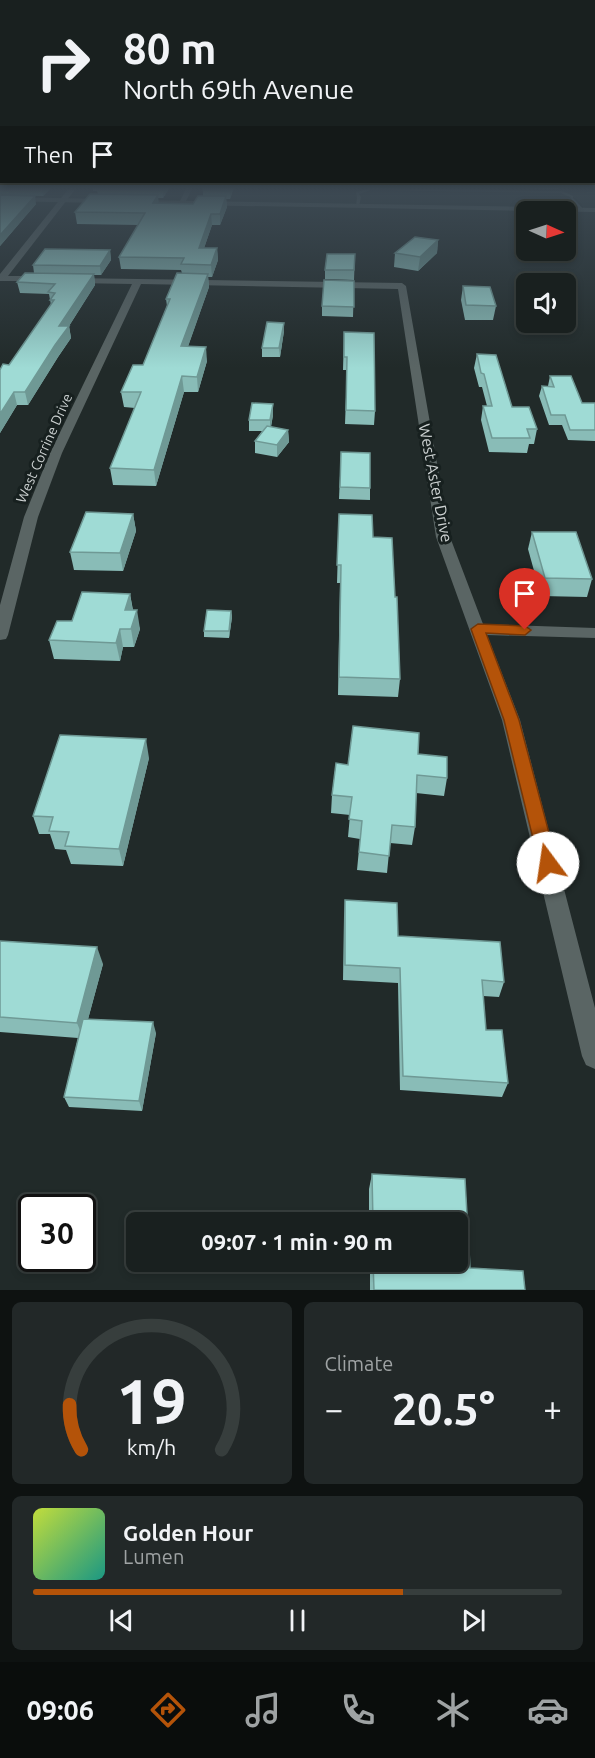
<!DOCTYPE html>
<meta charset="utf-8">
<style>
:root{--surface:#19201f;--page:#222828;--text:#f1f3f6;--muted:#9fa3a4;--line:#373e3d;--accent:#b45309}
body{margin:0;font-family:Ubuntu,sans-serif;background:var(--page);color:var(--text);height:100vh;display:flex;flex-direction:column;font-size:22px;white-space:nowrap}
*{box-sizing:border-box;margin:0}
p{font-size:20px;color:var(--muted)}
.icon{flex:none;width:33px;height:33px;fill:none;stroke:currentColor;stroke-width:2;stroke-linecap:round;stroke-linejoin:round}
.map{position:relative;height:1290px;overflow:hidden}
.panel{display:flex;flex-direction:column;gap:12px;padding:12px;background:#0e1211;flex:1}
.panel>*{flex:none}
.guide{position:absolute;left:0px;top:0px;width:596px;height:183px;box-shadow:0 3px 9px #0003,0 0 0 2px var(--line);background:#19201f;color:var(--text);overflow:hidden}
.needle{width:39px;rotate:93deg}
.buttons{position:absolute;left:516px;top:201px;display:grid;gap:12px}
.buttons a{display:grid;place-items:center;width:60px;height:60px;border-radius:9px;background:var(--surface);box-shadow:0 3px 9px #0003,0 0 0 2px var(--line);font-size:30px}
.speed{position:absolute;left:18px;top:1194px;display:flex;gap:12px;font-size:30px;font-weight:700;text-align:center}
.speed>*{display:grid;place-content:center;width:78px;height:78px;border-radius:50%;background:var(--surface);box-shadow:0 3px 9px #0003,0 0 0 2px var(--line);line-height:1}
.speed .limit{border:3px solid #111;border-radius:9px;background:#fff;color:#111}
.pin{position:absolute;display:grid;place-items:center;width:51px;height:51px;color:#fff;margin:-62px -26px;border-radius:50% 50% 50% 0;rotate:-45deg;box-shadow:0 0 6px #0007}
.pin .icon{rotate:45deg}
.me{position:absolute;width:66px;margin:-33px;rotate:346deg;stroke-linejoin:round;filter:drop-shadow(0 0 4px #0008)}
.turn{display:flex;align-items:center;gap:21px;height:126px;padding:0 24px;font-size:27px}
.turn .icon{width:78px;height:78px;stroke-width:2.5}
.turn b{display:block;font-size:42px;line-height:51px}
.then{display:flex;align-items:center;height:57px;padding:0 24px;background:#0003;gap:12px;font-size:22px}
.big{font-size:45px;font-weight:600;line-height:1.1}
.panel .card{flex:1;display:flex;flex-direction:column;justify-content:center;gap:9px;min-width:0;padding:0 21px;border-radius:9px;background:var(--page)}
.panel .dial{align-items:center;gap:0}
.dial svg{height:156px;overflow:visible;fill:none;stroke:var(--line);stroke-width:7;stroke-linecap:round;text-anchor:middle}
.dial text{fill:var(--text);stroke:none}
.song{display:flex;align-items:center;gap:18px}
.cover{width:72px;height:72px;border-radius:9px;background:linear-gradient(135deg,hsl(70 70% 55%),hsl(170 70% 35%))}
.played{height:6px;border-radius:3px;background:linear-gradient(90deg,var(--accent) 70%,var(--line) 70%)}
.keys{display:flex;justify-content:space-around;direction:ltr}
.heat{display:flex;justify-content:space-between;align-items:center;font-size:33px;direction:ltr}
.panel .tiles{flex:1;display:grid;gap:12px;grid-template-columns:1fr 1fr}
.card:last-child{grid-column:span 2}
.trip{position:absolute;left:126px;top:1212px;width:342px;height:60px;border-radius:9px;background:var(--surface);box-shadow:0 3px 9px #0003,0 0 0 2px var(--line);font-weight:600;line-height:60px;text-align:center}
.tab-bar{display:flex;height:96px;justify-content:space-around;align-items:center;background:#0a0d0c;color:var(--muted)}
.tab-bar .icon{width:42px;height:42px}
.tab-bar .selected{color:var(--accent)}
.tab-bar b{font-size:27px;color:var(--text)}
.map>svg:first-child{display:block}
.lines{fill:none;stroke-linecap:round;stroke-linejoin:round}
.service{fill:#5a6564;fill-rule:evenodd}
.minor{fill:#5a6564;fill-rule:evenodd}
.tertiary{fill:#5a6564;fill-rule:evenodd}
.wall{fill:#89bcb7}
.shaded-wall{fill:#6f9995}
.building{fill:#9fdbd5;stroke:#6f9995;stroke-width:1.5}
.route{fill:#b45309;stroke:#753606;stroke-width:1.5}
.labels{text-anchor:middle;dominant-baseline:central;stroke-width:6;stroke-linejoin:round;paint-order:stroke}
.far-street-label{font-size:14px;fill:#cdd2d2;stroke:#17201f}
.street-label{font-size:16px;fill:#cdd2d2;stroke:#17201f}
</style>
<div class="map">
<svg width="595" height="1290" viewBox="0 0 595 1290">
<rect width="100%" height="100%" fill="#212a29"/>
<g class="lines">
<polygon class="service" points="371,188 562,191 573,196 573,198 584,210 581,211 570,197 561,193 371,190 359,194 361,197 359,206 356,207 357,197 356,192"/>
<g class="minor">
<polygon points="70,187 77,187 8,276 42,276 46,279 45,281 0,281 0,274"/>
<polygon points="187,187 193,187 184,205 178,205"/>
<polygon points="71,278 402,283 406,286 450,537 483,624 595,628 595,638 487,635 520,720 595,1008 595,1069 586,1065 582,1056 502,720 436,537 398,289 141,284 62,453 38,517 8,635 6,639 0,640 0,605 24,517 50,453 132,284 74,283 70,280"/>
</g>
<g class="tertiary">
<polygon points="0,197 107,199 111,201 107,203 0,201"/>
<polygon points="136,200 595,208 595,212 133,204"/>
</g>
</g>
<g class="wall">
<polygon points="0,187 52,187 43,196 17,195 36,204 0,246"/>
<polygon points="92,187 170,187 163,198 158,198 158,203 193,204 203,196 203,190 234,187 230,199 226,199 227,207 220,225 212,225 204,248 217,248 218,260 212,277 208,277 209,287 188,346 207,361 198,392 184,392 156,486 113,485 110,468 135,408 124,407 121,392 143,365 167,306 166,299 182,273 181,270 121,269 119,257 138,225 77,224 75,212 98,194 97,191 93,191"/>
<polygon points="471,187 559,187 559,189"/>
<polygon points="438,240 437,253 418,271 394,267 395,253"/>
<polygon points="110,250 111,260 101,275 94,275 95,285 69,326 71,338 58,357 28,405 17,405 0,433 0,370 9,365 51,305 49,294 20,293 17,282 34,273 33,265"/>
<polygon points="355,254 354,280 325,279 325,270"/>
<polygon points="354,281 353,317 322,316 322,306"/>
<polygon points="463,286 496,306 493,320 465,320 461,300"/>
<polygon points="284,323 284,331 280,357 262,357 262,348"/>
<polygon points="344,332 375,411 374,425 345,424 347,370 343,370"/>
<polygon points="477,354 512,407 537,429 534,444 529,444 527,453 489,452 481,420 483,406 487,406 482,387 479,387 474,368"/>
<polygon points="550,376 582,403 595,403 595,441 568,440 562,425 549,425 539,396 542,386 548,386"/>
<polygon points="273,415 271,427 288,430 289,442 277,457 255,453 255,441 262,431 249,431 249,420"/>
<polygon points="341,452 370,488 370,500 339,499"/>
<polygon points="133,514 136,531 123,571 74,570 70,552"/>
<polygon points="339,514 373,537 395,597 400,679 398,697 338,695 340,583 337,583"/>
<polygon points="532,532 592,579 587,597 541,596 528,549"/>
<polygon points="130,594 133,610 140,629 134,647 123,647 120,661 54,659 49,640 72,621"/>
<polygon points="231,611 232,617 229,638 204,637 204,631"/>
<polygon points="418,754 447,778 444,796 416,793 415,827 412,845 390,843 387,873 357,870 360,839 348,837 350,815 331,813 332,795 348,765"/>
<polygon points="149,758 123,866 71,864 66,850 55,849 50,834 39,834 33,816"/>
<polygon points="345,900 398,936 504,982 499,997 483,996 486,1030 508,1083 502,1097 400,1090 398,983 343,980 344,916"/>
<polygon points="0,941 103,964 88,1019 156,1033 142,1111 69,1107 64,1097 78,1038 0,1032"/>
<polygon points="372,1174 465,1179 470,1268 523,1271 525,1290 370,1290 370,1262 458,1262 458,1222 369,1222 369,1189"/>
</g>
<g class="shaded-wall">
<polygon points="42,187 52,187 43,196"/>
<polygon points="164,187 170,187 163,198 163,190"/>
<polygon points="231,187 234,187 230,199 230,191"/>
<polygon points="158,195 159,206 153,203"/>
<polygon points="35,196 36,204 0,246 0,235"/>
<polygon points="226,196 227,207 220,225 220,214"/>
<polygon points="211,214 212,225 200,260 199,248"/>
<polygon points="438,240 437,253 418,271 420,257"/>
<polygon points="217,248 218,260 212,277 211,265"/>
<polygon points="110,250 111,260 101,275 100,266"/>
<polygon points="94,274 95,285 69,326 71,338 58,357 28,405 25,392 55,345 59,326"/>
<polygon points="208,274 209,287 183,361 181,346"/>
<polygon points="284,323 284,331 280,357 279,348"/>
<polygon points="206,347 207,361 198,392 197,377"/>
<polygon points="182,376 184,392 156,486 154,470"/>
<polygon points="14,392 17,405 0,433 0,414"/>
<polygon points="273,404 273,415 270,431 270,420"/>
<polygon points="288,430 289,442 277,457 277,445"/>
<polygon points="133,514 136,531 123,571 120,553"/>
<polygon points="130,594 133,612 125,610"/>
<polygon points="137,610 140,629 134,647 131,629"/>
<polygon points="231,611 232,617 229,638 229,631"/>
<polygon points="120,629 123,647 120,661 116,643"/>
<polygon points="146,739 149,758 123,866 119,849"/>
<polygon points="97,947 103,964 83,1038 77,1023"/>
<polygon points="153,1022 156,1033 142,1111 139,1101"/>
</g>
<g class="building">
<polygon points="0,187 42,187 42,188"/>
<polygon points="97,187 164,187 163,190 97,189"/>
<polygon points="204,187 231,187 230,191 203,190"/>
<polygon points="90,194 158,195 153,203 193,204 198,196 226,196 220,214 211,214 199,248 217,248 211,265 181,264 184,258 119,257 145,213 75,212"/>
<polygon points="0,195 35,196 0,235"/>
<polygon points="415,237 438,240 420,257 395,253"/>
<polygon points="45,249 110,250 100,266 33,265"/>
<polygon points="327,254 355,254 354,270 325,270"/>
<polygon points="25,273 94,274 59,326 69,326 55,345 25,392 14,392 0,414 0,370 3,364 9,365 54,300 50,300 55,293 48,292 55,284 17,282"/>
<polygon points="177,273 208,274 181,346 206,347 197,377 182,376 154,470 110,468 141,392 121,392 133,365 143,365 170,299 166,299"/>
<polygon points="324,280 354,281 354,307 322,306"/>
<polygon points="463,286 490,287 496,306 466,305"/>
<polygon points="267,322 284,323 279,348 262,348"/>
<polygon points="344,332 374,333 375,411 346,410 347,357 344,357"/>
<polygon points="477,354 496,355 512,407 529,407 537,429 527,429 530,438 492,438 483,406 492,406 484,374 481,373"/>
<polygon points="550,376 571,376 582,403 595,403 595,430 570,430 565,415 551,415 542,386 554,387"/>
<polygon points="252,403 273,404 270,420 249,420"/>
<polygon points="267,426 288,430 277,445 255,441"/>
<polygon points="341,452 370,453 370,488 340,487"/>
<polygon points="86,512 133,514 120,553 70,552"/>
<polygon points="339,514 372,515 373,537 392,538 395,597 397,597 400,679 339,677 341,565 337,565"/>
<polygon points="532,532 576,532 592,579 545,578"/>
<polygon points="82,592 130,594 125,610 137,610 131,629 120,629 116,643 49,640 57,621 72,621"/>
<polygon points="207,610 231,611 229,631 204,631"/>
<polygon points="353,726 419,733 418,754 447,757 447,778 417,775 415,827 392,825 389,856 359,852 362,821 349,819 352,797 332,795 336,763 348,765"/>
<polygon points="60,735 146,739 119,849 65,846 69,832 49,831 53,817 33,816"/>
<polygon points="345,900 397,903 398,936 500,942 504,982 482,980 486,1030 502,1030 508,1083 403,1076 400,968 345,965"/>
<polygon points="0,941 97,947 77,1023 0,1017"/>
<polygon points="83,1019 153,1022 139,1101 64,1097"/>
<polygon points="372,1174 465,1179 470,1268 523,1271 525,1290 374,1290 373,1262 458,1262 458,1222 373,1222"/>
</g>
<linearGradient id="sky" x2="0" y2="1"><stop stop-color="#121717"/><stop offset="0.51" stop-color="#3d4a54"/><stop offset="1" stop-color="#3d4a54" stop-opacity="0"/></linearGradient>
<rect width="595" height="368" fill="url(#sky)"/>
<polygon class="route" points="478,624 525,626 531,630 525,635 486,633 519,720 557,863 554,868 548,870 542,868 539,863 504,720 471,629"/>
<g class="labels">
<g class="far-street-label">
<text transform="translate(44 448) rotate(-66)">West Corrine Drive</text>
</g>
<g class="street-label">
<text transform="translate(436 483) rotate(79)">West Aster Drive</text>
</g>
</g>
</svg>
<div class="buttons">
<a><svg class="needle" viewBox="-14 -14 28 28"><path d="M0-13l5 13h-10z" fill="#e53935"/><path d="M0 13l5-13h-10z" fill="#9fa3a4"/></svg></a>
<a><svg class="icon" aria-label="sound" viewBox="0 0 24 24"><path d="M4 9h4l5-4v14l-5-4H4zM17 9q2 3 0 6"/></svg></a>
</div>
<div class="speed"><div class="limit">30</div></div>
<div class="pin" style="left:525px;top:630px;background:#d93025"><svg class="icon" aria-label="arrive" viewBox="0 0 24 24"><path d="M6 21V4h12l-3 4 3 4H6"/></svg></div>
<svg class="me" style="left:548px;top:863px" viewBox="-20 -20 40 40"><circle r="19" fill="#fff"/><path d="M0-13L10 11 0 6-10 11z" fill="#b45309"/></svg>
<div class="trip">09:07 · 1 min · 90 m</div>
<div class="guide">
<div class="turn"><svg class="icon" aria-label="right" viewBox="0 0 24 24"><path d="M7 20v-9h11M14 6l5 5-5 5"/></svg><div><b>80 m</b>North 69th Avenue</div></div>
<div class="then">Then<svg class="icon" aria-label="arrive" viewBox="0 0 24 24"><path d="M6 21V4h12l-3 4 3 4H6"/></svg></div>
</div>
</div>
<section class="panel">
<div class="tiles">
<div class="card dial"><svg viewBox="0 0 100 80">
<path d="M14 69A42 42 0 1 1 86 69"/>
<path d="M14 69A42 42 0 0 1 8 46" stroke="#b45309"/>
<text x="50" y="56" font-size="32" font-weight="700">19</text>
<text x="50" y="72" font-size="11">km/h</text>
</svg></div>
<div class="card"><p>Climate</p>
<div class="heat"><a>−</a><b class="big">20.5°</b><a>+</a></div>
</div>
<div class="card">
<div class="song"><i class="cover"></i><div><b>Golden Hour</b><p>Lumen</p></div></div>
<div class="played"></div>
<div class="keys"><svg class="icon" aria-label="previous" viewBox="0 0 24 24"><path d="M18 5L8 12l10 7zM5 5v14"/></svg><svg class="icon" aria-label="pause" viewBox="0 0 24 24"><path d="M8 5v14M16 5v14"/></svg><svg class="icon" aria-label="next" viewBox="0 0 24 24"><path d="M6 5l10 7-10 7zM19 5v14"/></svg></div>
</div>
</div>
</section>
<nav class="tab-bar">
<b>09:06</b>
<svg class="icon selected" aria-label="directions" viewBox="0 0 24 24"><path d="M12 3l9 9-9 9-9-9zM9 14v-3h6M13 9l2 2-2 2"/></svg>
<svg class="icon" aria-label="music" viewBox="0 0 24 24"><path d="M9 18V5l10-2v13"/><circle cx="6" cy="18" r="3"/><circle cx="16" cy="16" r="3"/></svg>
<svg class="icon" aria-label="phone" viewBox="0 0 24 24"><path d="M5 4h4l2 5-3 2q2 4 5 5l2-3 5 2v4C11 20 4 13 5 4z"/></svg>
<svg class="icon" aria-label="climate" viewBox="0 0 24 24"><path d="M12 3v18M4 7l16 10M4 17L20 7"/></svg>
<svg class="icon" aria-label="car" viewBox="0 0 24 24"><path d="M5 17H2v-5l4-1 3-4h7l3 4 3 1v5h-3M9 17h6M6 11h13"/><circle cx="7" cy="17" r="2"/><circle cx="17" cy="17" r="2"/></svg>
</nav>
